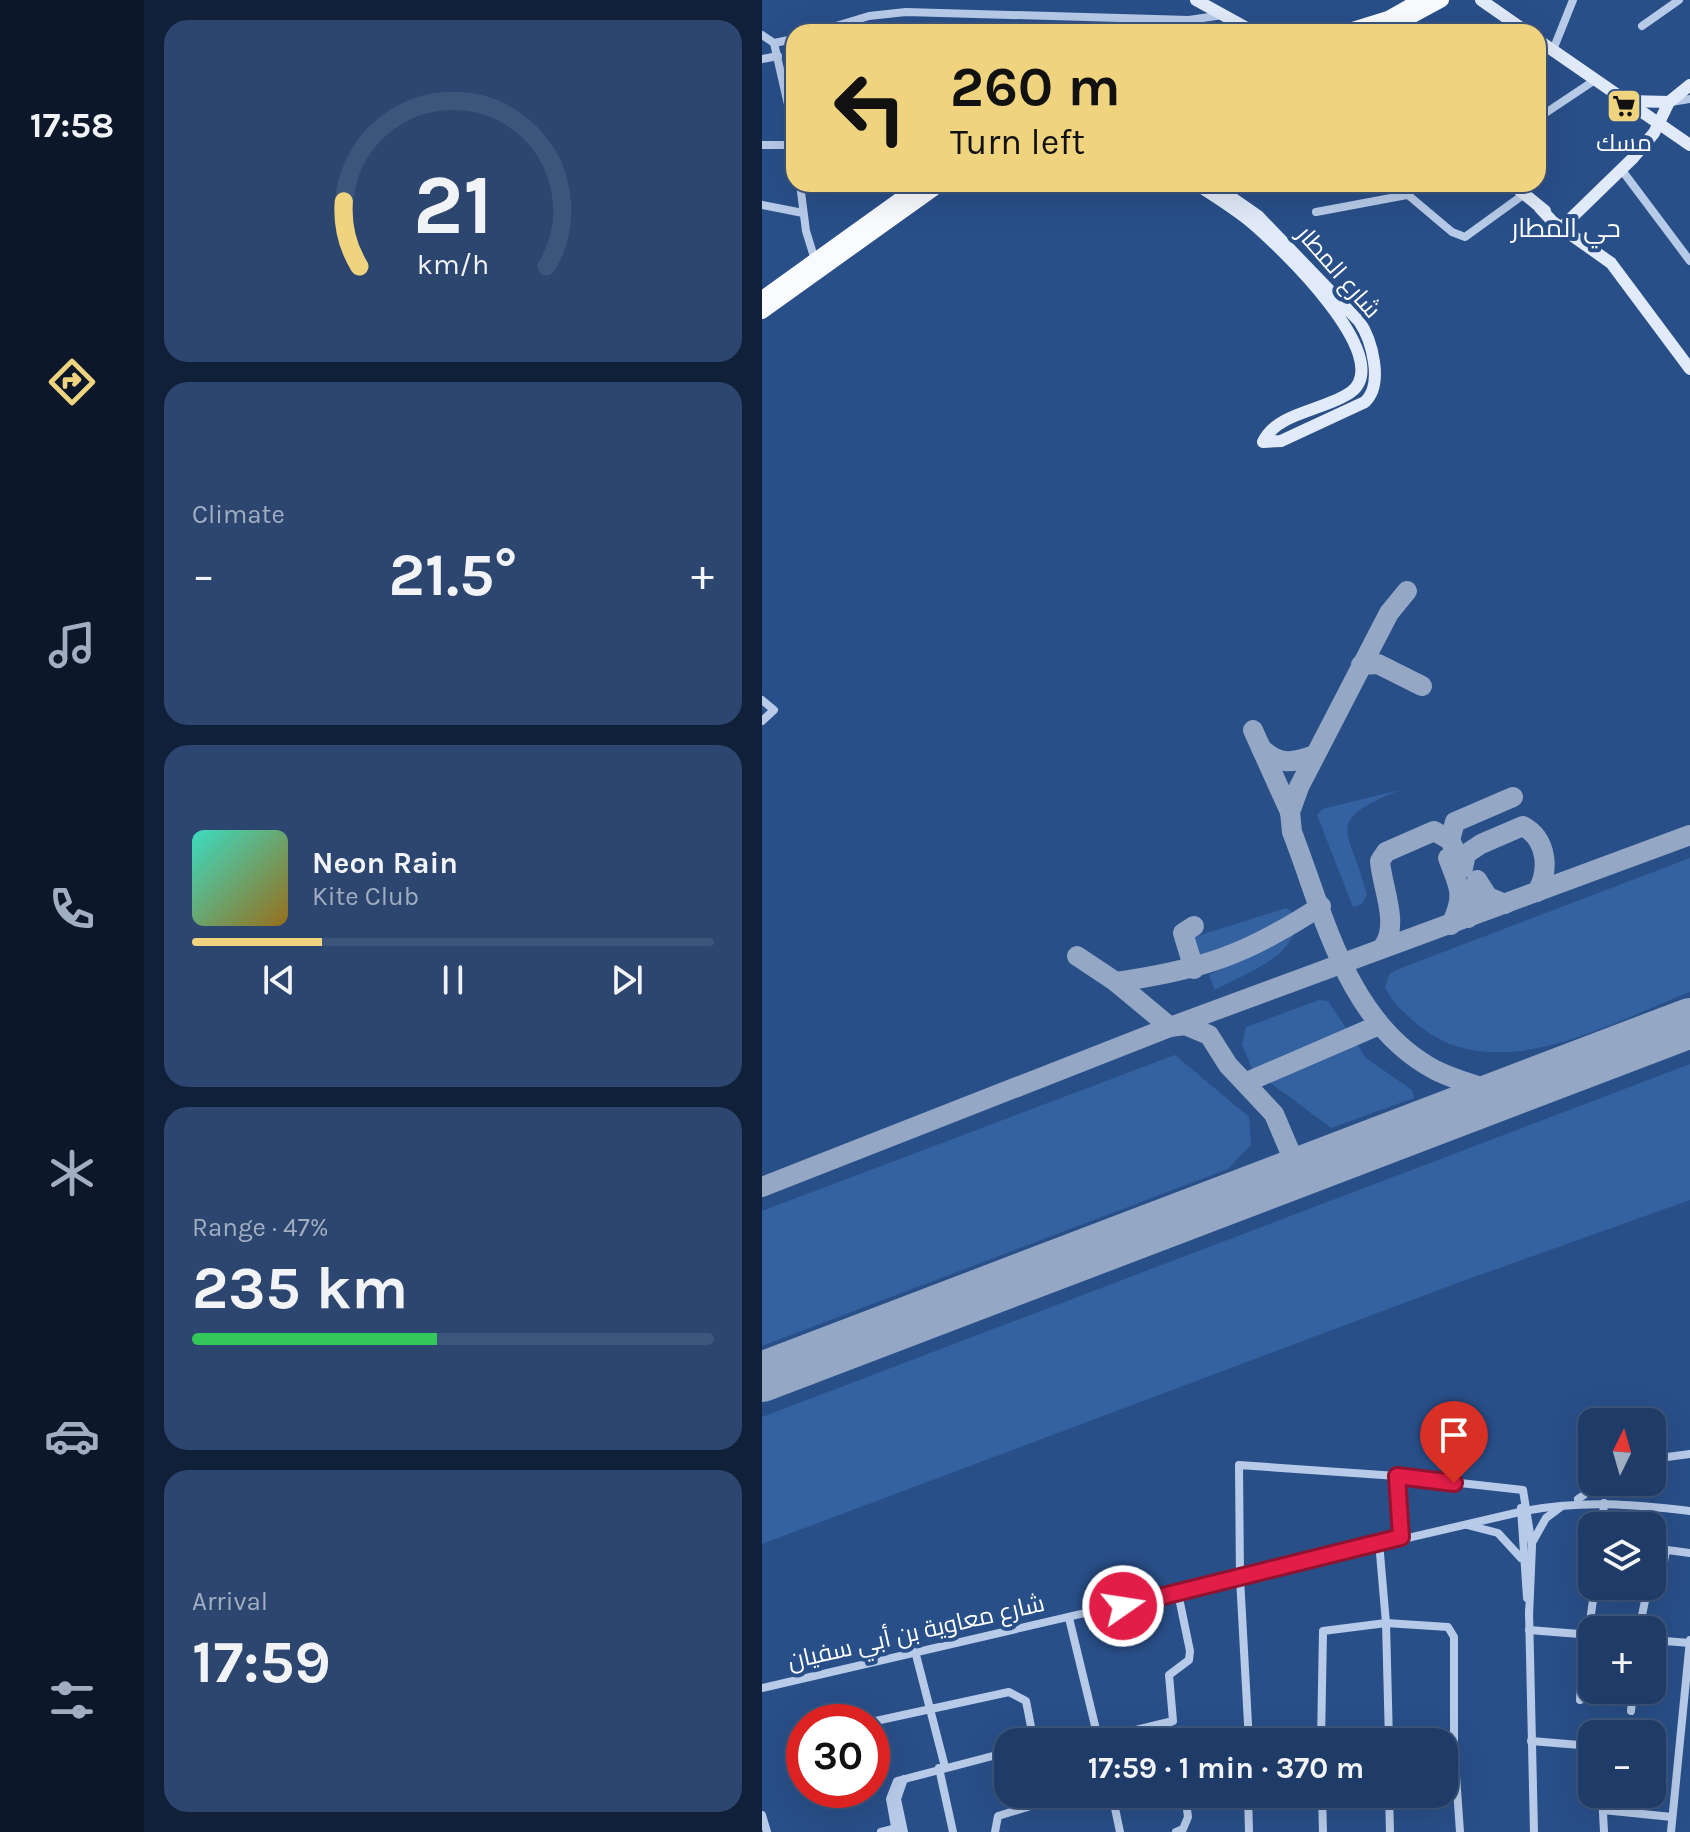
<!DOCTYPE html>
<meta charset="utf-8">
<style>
:root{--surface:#1f3b67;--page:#2c4670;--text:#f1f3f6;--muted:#a1adc0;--line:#3c557b;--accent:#efd37e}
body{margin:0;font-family:Karla,Cairo,sans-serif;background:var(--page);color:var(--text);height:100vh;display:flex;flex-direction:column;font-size:30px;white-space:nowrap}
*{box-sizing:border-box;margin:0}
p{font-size:26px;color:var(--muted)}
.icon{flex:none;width:44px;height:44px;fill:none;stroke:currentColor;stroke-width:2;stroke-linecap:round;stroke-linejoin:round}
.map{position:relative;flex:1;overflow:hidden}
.panel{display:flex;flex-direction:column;gap:20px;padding:20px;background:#112039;width:618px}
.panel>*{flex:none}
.top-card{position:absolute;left:24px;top:24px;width:760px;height:168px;border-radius:24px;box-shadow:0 8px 32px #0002,0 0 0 2px var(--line);background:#efd37e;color:#111;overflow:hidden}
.needle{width:52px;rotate:5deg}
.buttons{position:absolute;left:816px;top:1408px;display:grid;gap:16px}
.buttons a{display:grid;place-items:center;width:88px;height:88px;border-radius:16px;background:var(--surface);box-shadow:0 8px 32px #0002,0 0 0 2px var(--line);font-size:40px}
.speed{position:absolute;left:24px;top:1704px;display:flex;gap:16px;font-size:40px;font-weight:700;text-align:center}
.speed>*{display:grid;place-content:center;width:104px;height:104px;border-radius:50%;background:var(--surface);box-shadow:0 8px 32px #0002,0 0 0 2px var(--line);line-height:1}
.speed .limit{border:12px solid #d22;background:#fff;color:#111}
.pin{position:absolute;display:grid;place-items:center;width:68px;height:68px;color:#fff;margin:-82px -34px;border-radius:50% 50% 50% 0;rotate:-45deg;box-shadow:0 0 8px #0007}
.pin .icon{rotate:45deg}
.me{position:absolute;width:88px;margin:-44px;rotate:77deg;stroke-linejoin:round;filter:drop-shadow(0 0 6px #0008)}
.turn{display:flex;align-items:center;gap:28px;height:168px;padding:0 32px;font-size:36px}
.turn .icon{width:104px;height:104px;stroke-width:2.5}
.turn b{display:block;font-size:56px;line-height:68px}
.big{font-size:60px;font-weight:700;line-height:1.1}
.panel .widget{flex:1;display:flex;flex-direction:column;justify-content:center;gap:12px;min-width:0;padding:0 28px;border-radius:24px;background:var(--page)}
.panel .dial{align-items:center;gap:0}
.dial svg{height:208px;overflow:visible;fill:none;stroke:var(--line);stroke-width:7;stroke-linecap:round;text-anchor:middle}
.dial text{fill:var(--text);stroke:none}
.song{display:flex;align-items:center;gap:24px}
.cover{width:96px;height:96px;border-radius:12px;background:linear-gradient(135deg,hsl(170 70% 55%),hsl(40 70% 35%))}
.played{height:8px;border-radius:4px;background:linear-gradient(90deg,var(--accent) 25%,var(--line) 25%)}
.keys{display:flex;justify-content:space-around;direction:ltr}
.heat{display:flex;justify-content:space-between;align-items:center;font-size:44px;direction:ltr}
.charge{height:12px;border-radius:6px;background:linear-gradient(90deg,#34c759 47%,var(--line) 0)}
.trip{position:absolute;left:232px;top:1728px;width:464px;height:80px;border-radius:24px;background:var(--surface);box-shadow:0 8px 32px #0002,0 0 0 2px var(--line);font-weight:700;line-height:80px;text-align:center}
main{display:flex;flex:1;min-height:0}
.menu{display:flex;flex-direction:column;width:144px;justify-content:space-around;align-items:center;background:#0c1829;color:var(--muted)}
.menu .icon{width:56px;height:56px}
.menu .selected{color:var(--accent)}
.menu b{font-size:36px;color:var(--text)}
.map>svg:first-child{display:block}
.green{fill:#3461a0}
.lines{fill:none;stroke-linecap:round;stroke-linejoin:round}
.taxiway{stroke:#94a7c4;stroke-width:20}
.runway{stroke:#94a7c4;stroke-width:50}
.street{stroke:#b7cbe9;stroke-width:8}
.secondary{stroke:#e1eaf8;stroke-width:12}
.primary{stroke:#f9fbfe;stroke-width:14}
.route-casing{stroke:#92132f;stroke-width:20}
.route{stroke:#e11d48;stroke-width:14}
.labels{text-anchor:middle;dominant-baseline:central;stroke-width:8;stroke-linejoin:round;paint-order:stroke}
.poi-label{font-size:24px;fill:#fff;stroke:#294f89}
.street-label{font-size:24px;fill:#fff;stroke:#294f89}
.neighbourhood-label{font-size:26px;fill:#fff;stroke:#294f89}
</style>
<main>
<nav class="menu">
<b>17:58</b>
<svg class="icon selected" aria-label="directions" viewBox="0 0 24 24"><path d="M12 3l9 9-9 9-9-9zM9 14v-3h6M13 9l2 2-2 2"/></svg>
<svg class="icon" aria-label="music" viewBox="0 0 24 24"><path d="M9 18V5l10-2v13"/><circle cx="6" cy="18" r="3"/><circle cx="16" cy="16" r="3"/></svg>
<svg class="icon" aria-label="phone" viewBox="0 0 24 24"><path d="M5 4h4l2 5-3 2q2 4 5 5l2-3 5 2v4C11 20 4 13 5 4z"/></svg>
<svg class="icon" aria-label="climate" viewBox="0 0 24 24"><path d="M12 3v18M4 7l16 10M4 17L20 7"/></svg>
<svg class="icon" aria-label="car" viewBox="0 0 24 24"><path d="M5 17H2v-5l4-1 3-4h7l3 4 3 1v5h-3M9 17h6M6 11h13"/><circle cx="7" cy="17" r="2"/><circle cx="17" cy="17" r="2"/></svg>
<svg class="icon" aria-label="filters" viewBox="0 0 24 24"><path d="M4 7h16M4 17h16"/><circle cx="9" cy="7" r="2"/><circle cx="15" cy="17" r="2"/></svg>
</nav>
<section class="panel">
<div class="widget dial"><svg viewBox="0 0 100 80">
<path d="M14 69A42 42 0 1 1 86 69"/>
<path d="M14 69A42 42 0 0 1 8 44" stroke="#efd37e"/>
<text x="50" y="56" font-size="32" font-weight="700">21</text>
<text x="50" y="72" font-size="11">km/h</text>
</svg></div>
<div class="widget"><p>Climate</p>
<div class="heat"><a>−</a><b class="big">21.5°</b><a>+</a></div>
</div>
<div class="widget">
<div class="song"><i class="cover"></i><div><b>Neon Rain</b><p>Kite Club</p></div></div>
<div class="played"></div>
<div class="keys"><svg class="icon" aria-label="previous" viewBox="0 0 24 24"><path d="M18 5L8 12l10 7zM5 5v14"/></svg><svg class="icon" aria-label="pause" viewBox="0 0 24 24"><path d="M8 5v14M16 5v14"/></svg><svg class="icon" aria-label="next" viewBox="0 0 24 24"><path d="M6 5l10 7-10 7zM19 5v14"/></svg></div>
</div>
<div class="widget"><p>Range · 47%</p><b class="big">235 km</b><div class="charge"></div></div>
<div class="widget"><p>Arrival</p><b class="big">17:59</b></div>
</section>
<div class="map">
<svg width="928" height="1832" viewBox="0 0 928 1832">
<rect width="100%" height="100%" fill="#294f89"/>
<g class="green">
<path d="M638 790C558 822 589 829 605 895L600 904 591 907 555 815 560 809Z"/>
<path d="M928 858V992C850 1022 738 1088 660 1028 645 1016 631 1004 623 987L628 973 639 968Z"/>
<path d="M524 908 529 911 532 923C516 946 469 964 442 967L429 938Z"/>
<path d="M532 933C522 961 478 976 453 990L447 975Z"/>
<polygon points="557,1000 566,1001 604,1058 650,1090 652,1098 569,1128 490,1069 480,1044 484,1027"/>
<polygon points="413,1055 487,1117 489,1145 466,1169 0,1346 0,1211"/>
<polygon points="928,1064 928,1200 698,1282 0,1544 0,1417"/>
</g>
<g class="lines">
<g class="taxiway">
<path d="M645 591 627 613 537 787 528 812 530 832C563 917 585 1023 673 1070 695 1081 719 1087 743 1094"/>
<polyline points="599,665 616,664 660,686"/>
<polyline points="491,730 528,812"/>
<path d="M499 748C517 766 531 763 553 755"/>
<polyline points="688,840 693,822 751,797"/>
<path d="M686 858C698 889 703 894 689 925"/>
<polyline points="706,918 716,898 715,880 726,897 743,904"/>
<path d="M621 947C638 924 620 888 618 861L624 852 672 831 688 840 701 868 704 854 719 844 761 826C785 839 788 870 775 892"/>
<polyline points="315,956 354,982 408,1027 423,1025 447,1035 466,1065 512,1114 537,1173"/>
<polyline points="432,969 421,933 432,926"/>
<path d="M354 982C440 970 486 954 559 906"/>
<polyline points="485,1082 617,1025"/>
<polyline points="0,1187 408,1027 928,835"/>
</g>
<polyline class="runway" points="0,1377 928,1023"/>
<g class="street">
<polyline points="880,26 917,0"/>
<polyline points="54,32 107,16 144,12 427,20 461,15"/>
<polyline points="0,35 12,43 32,39"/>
<polyline points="12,43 32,131"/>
<polyline points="791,50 811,0"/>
<polyline points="0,59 16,56"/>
<polyline points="909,102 928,99"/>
<polyline points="776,118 833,80"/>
<polyline points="0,145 32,145"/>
<polyline points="859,169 928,261"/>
<polyline points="38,184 44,231 53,260"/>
<polyline points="633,184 690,232 703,237 761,195"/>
<polyline points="0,205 41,213"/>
<polyline points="554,212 645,195"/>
<polyline points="0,700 12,710 0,721"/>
<polyline points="890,1459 928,1454"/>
<polyline points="635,1476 639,1537"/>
<polyline points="816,1499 841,1482"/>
<polyline points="759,1508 765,1598"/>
<polyline points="705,1525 736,1533 759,1558"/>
<polyline points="840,1526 842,1503"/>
<polyline points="771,1541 784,1518 800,1506"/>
<polyline points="617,1542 624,1623 627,1742"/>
<polyline points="890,1548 928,1553"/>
<polyline points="767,1611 772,1832"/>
<polyline points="307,1618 337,1742"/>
<polyline points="767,1630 830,1635"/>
<polyline points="877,1630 884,1596 899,1579 904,1550"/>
<polyline points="826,1635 833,1586"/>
<polyline points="890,1640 928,1643"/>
<polyline points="153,1651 183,1767"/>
<path d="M0 1688 762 1511C819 1500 871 1504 928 1511"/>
<polyline points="818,1700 822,1635"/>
<polyline points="869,1711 871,1690"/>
<polyline points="109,1722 247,1692 264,1701 272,1742"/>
<polyline points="406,1724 411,1742"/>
<polyline points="337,1739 411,1721 407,1675 427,1660 428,1651 416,1593"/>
<polyline points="769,1741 830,1746"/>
<polyline points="288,1742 335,1732"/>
<polyline points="487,1742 478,1578 477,1465 635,1476 761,1490 770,1546 767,1616"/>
<polyline points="559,1742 561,1631 624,1623 686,1627 692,1637 692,1747 698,1832"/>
<polyline points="177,1768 191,1832"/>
<polyline points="350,1794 358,1832"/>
<polyline points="486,1794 487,1832"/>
<polyline points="560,1794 561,1832"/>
<polyline points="627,1794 628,1832"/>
<polyline points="840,1794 842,1832"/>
<polyline points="841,1810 910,1817"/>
<polyline points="0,1815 5,1832"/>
<polyline points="119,1832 135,1828"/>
<polyline points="134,1832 128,1799 135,1781 246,1752"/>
<polyline points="142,1832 135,1799 142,1779"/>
<polyline points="233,1832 236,1816 275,1804"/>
<polyline points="414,1832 421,1829 426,1817 423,1794"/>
<polyline points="909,1832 928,1640"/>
</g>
<g class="secondary">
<polyline points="434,0 492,32"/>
<polyline points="719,0 765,32"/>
<polyline points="776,40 928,145"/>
<polyline points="866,101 907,102"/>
<path d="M434 184C452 196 472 208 489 222 516 245 635 357 589 392 565 410 514 412 501 442L519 441 603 402C622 384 610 340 597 321L496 216 450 184"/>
<polyline points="750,184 783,211"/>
<polyline points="778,208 791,222 849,263 928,369"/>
<polyline points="799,228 870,159 892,133 907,102 928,85"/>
</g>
<g class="primary">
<polyline points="581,32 626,18 658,0"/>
<polyline points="621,32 680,0"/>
<polyline points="0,298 159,184"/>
<polyline points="0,312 179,184"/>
</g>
</g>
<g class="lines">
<g class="route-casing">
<polyline id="route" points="361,1606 639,1537 635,1476 692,1483"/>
</g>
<use href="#route" class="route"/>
</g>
<defs>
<g id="supermarket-square" transform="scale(1.8)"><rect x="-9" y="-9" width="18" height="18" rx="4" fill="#efd37e" stroke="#294f89"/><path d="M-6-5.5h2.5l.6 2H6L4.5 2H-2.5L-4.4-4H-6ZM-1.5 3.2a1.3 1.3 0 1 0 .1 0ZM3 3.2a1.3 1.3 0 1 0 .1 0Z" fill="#111"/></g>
</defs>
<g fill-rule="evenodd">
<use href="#supermarket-square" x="862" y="106"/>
</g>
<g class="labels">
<g class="poi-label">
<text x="862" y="143">مسك</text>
</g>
<g class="street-label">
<text transform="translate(577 272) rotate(49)">شارع المطار</text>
<text transform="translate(154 1632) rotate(-13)">شارع معاوية بن أبي سفيان</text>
</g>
<g class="neighbourhood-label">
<text x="804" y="228">حي المطار</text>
</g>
</g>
</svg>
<div class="buttons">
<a><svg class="needle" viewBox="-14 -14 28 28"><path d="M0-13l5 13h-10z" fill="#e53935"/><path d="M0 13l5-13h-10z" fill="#a1adc0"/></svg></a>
<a><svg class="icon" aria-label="layers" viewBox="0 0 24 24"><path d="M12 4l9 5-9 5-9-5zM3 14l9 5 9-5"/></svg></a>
<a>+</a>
<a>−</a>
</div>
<div class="speed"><div class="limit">30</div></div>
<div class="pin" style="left:692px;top:1483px;background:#d93025"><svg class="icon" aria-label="arrive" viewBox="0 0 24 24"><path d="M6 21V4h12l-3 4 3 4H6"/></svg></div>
<svg class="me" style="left:361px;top:1606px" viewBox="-20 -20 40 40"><circle r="17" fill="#e11d48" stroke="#fff" stroke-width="3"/><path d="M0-11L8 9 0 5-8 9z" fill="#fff"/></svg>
<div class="trip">17:59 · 1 min · 370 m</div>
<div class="top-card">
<div class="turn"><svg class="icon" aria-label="left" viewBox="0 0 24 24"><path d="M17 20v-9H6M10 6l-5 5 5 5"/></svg><div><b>260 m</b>Turn left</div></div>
</div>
</div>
</main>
